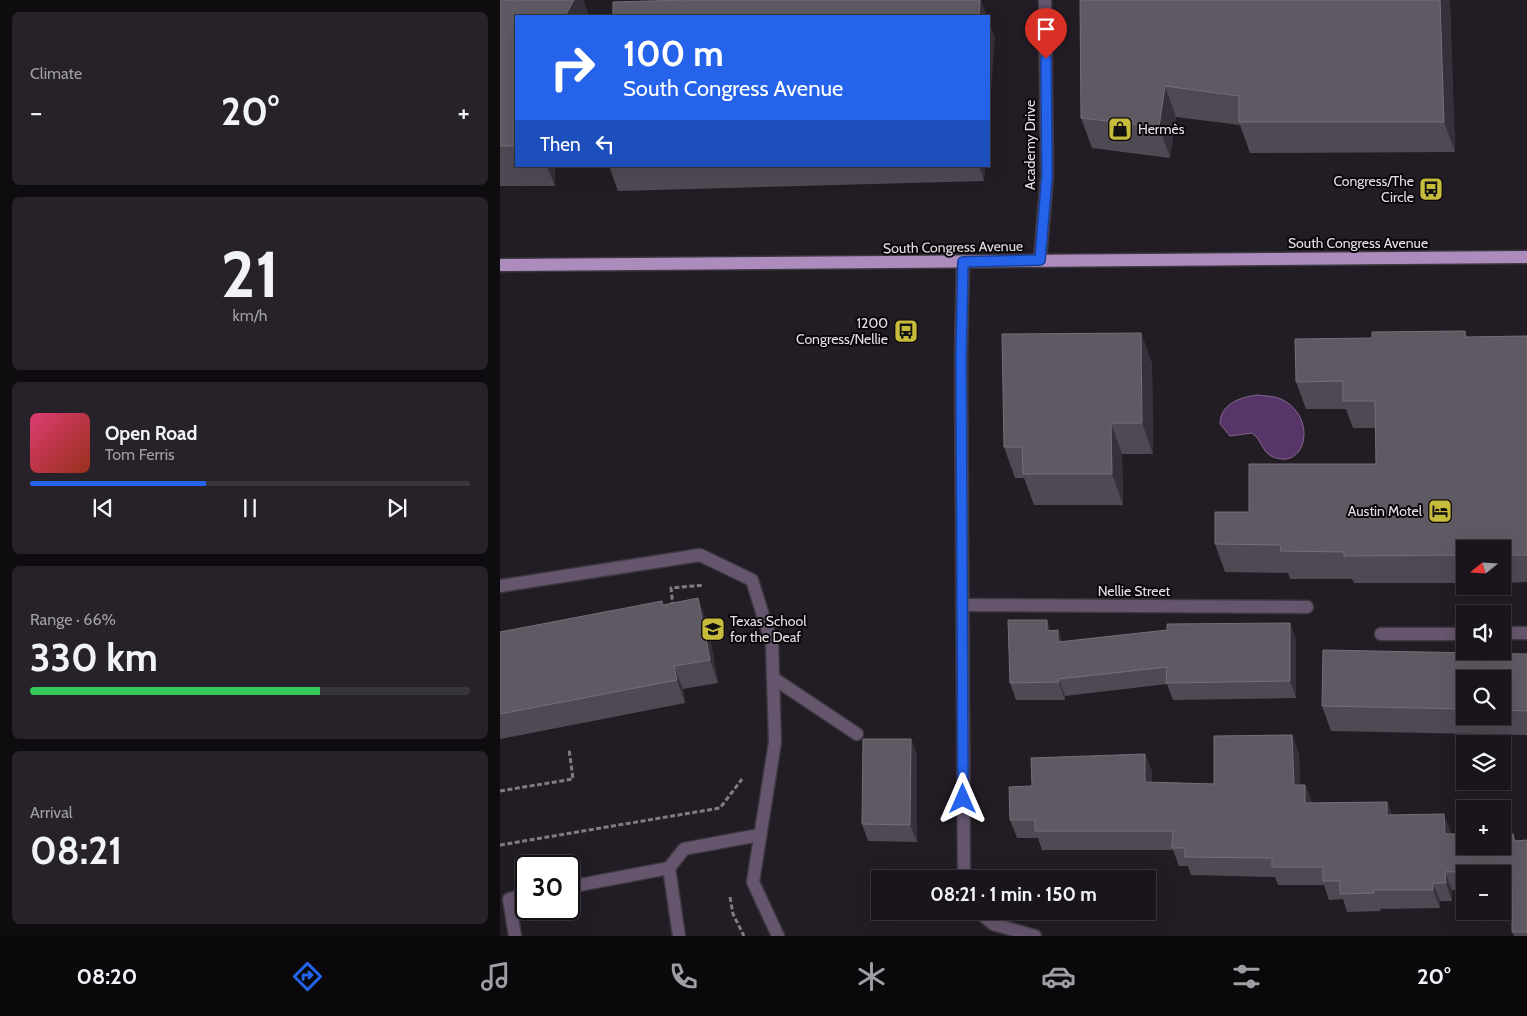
<!DOCTYPE html>
<meta charset="utf-8">
<style>
:root{--surface:#1a151c;--page:#272229;--text:#f1f3f6;--muted:#9f9fa3;--line:#38343b;--accent:#2563eb}
body{margin:0;font-family:Cabin,sans-serif;background:var(--page);color:var(--text);height:100vh;display:flex;flex-direction:column;font-size:19px;white-space:nowrap}
*{box-sizing:border-box;margin:0}
p{font-size:16px;color:var(--muted)}
.icon{flex:none;width:28px;height:28px;fill:none;stroke:currentColor;stroke-width:2;stroke-linecap:round;stroke-linejoin:round}
.map{position:relative;flex:1;overflow:hidden}
.drawer{display:flex;flex-direction:column;gap:12px;padding:12px;background:#0e0c0f;width:500px}
.drawer>*{flex:none}
.guide{position:absolute;left:15px;top:15px;width:475px;height:152px;border-radius:0px;box-shadow:0 5px 20px #0002,0 0 0 1px var(--line);background:#2563eb;color:#fff;overflow:hidden}
.needle{width:32px;rotate:252deg}
.tools{position:absolute;left:956px;top:540px;display:grid;gap:10px}
.tools a{display:grid;place-items:center;width:55px;height:55px;border-radius:0px;background:var(--surface);box-shadow:0 5px 20px #0002,0 0 0 1px var(--line);font-size:25px}
.speed{position:absolute;left:15px;top:855px;display:flex;gap:10px;font-size:25px;font-weight:700;text-align:center}
.speed>*{display:grid;place-content:center;width:65px;height:65px;border-radius:50%;background:var(--surface);box-shadow:0 5px 20px #0002,0 0 0 1px var(--line);line-height:1}
.speed .limit{border:2px solid #111;border-radius:8px;background:#fff;color:#111}
.pin{position:absolute;display:grid;place-items:center;width:42px;height:42px;color:#fff;margin:-51px -21px;border-radius:50% 50% 50% 0;rotate:-45deg;box-shadow:0 0 5px #0007}
.pin .icon{rotate:45deg}
.me{position:absolute;width:55px;margin:-28px;rotate:0deg;stroke-linejoin:round;filter:drop-shadow(0 0 4px #0008)}
.turn{display:flex;align-items:center;gap:18px;height:105px;padding:0 25px;font-size:22px}
.turn .icon{width:65px;height:65px;stroke-width:2.5}
.turn b{display:block;font-size:35px;line-height:42px}
.then{display:flex;align-items:center;height:48px;padding:0 25px;background:#0003;gap:10px;font-size:19px}
.big{font-size:38px;font-weight:700;line-height:1.1}
.drawer .widget{flex:1;display:flex;flex-direction:column;justify-content:center;gap:8px;min-width:0;padding:0 18px;border-radius:8px;background:var(--page)}
.drawer .dial{align-items:center;gap:0}
.dial b{font-size:65px;line-height:1}
.song{display:flex;align-items:center;gap:15px}
.cover{width:60px;height:60px;border-radius:8px;background:linear-gradient(135deg,hsl(340 70% 55%),hsl(10 70% 35%))}
.played{height:5px;border-radius:2px;background:linear-gradient(90deg,var(--accent) 40%,var(--line) 40%)}
.keys{display:flex;justify-content:space-around;direction:ltr}
.heat{display:flex;justify-content:space-between;align-items:center;font-size:28px;direction:ltr}
.charge{height:8px;border-radius:4px;background:linear-gradient(90deg,#34c759 66%,var(--line) 0)}
.trip{position:absolute;left:371px;top:870px;width:285px;height:50px;border-radius:0px;background:var(--surface);box-shadow:0 5px 20px #0002,0 0 0 1px var(--line);font-weight:700;line-height:50px;text-align:center}
.dock{display:flex;height:80px;justify-content:space-around;align-items:center;background:#0a080b;color:var(--muted)}
.dock .icon{width:35px;height:35px}
.dock .selected{color:var(--accent)}
.dock b{font-size:22px;color:var(--text)}
main{display:flex;flex:1;min-height:0}
.map>svg:first-child{display:block}
.water{fill:#583569;stroke:#82688e}
.lines{fill:none;stroke-linecap:round;stroke-linejoin:round}
.service-casing{stroke:#3d3740;stroke-width:15}
.minor-casing{stroke:#3d3740;stroke-width:15}
.primary-casing{stroke:#3d3740;stroke-width:15}
.path{stroke:#817c84;stroke-width:3;stroke-dasharray:5 2.5;stroke-linecap:butt}
.service{stroke:#65556d;stroke-width:12}
.minor{stroke:#65556d;stroke-width:12}
.primary{stroke:#ac8cbd;stroke-width:12}
.wall{fill:#4f4953;fill-rule:evenodd}
.shaded-wall{fill:#36303a}
.building{fill:#5f5963;stroke:#746e77}
.route-casing{stroke:#184099;stroke-width:12}
.route{stroke:#2563eb;stroke-width:9}
.labels{text-anchor:middle;dominant-baseline:central;stroke-width:4;stroke-linejoin:round;paint-order:stroke}
.poi-label{font-size:14px;fill:#e3dfe5;stroke:#0a070b;text-anchor:end}
.street-label{font-size:14px;fill:#e3dfe5;stroke:#0a070b}
</style>
<main>
<section class="drawer">
<div class="widget"><p>Climate</p>
<div class="heat"><a>−</a><b class="big">20°</b><a>+</a></div>
</div>
<div class="widget dial"><b>21</b><p>km/h</p></div>
<div class="widget">
<div class="song"><i class="cover"></i><div><b>Open Road</b><p>Tom Ferris</p></div></div>
<div class="played"></div>
<div class="keys"><svg class="icon" aria-label="previous" viewBox="0 0 24 24"><path d="M18 5L8 12l10 7zM5 5v14"/></svg><svg class="icon" aria-label="pause" viewBox="0 0 24 24"><path d="M8 5v14M16 5v14"/></svg><svg class="icon" aria-label="next" viewBox="0 0 24 24"><path d="M6 5l10 7-10 7zM19 5v14"/></svg></div>
</div>
<div class="widget"><p>Range · 66%</p><b class="big">330 km</b><div class="charge"></div></div>
<div class="widget"><p>Arrival</p><b class="big">08:21</b></div>
</section>
<div class="map">
<svg width="1027" height="936" viewBox="0 0 1027 936">
<rect width="100%" height="100%" fill="#221c25"/>
<path class="water" d="M758 395C765 396 774 396 781 399 819 417 806 473 771 456 762 451 761 439 752 433L730 436 720 424C720 404 740 397 758 395Z"/>
<g class="lines">
<g class="service-casing">
<g id="service">
<polyline points="0,586 200,555 252,580 272,644 275,742 253,882 278,936"/>
<polyline points="273,678 357,734"/>
<polyline points="169,868 179,936"/>
<polyline points="69,887 169,868 184,849 259,835"/>
<polyline points="15,936 9,899 26,895"/>
</g>
</g>
<g class="minor-casing">
<g id="minor">
<polyline points="540,260 547,176 545,0"/>
<polyline points="463,261 461,356 464,879"/>
<polyline points="462,605 807,607"/>
<polyline points="1002,633 1027,633"/>
<polyline points="881,634 965,634"/>
<polyline points="478,911 493,924 535,936"/>
</g>
</g>
<g class="primary-casing">
<polyline id="primary" points="0,265 1027,257"/>
</g>
<g class="path">
<polyline points="173,607 171,588 204,585"/>
<polyline points="0,791 73,779 69,749"/>
<polyline points="0,845 220,808 242,779"/>
<polyline points="230,897 233,914 244,936"/>
</g>
<use href="#service" class="service"/>
<use href="#minor" class="minor"/>
<use href="#primary" class="primary"/>
</g>
<g class="wall">
<polygon points="0,0 83,0 89,16 16,16 16,166 55,166 55,186 0,186"/>
<polygon points="580,0 949,0 950,4 955,152 750,153 740,125 676,117 670,158 592,148 581,118"/>
<polygon points="109,166 485,166 484,181 118,191"/>
<polygon points="965,331 967,337 1027,336 1027,582 1002,583 1002,549 965,549 965,583 854,583 852,579 790,579 788,573 725,572 715,544 749,512 876,464 875,428 853,428 846,409 806,409 796,382 872,338"/>
<polygon points="641,333 652,364 653,454 622,454 623,505 534,505 524,478 515,478 504,447"/>
<polygon points="163,605 207,621 218,683 183,689 185,703 0,739 0,632"/>
<polygon points="790,623 796,640 796,698 673,700 667,684 565,696 565,700 516,700 510,683 551,631 562,642"/>
<path d="M1027 654V735L831 731 822 706ZM965 679H1002V716H965Z"/>
<polygon points="792,735 799,754 800,785 805,785 812,803 887,802 892,815 951,832 951,834 1013,834 1016,841 1027,840 1027,936 1014,936 1012,932 1012,904 1006,889 1002,889 1002,874 965,874 965,890 952,890 952,901 940,901 940,908 880,909 881,911 847,912 843,899 829,900 824,885 778,885 775,877 691,875 688,866 679,866 673,850 542,850 538,838 517,838 510,820 532,786 645,754 652,772 652,782 714,784"/>
<polygon points="411,739 417,756 417,842 368,841 362,824"/>
</g>
<g class="shaded-wall">
<polygon points="74,0 83,0 89,16 65,16"/>
<polygon points="480,0 481,0 487,16 479,16"/>
<polygon points="940,0 949,0 950,4 955,152 944,122"/>
<polygon points="489,21 495,37 489,119"/>
<polygon points="665,86 676,117 670,158 659,127"/>
<polygon points="47,166 55,166 55,186"/>
<polygon points="479,166 485,166 484,181"/>
<polygon points="641,333 652,364 653,454 642,423"/>
<polygon points="611,423 622,454 623,505 612,474"/>
<polygon points="198,598 207,621 218,683 210,660"/>
<polygon points="547,620 553,637 547,631"/>
<polygon points="790,623 796,640 796,698 790,681"/>
<polygon points="558,630 565,648 558,642"/>
<polygon points="174,666 183,689 185,703 177,680"/>
<polygon points="559,679 565,696 565,700 559,682"/>
<polygon points="792,735 799,754 801,804 794,785"/>
<polygon points="411,739 417,756 417,842 410,825"/>
<polygon points="645,754 652,772 652,800 645,782"/>
<polygon points="805,785 812,804 805,803"/>
<polygon points="887,802 894,820 887,815"/>
<polygon points="944,814 951,832 951,853 945,834"/>
<polygon points="945,872 952,890 952,901 946,883"/>
<polygon points="933,883 940,901 940,908 933,890"/>
</g>
<g class="building">
<polygon points="0,0 74,0 65,16 16,16 16,146 0,146"/>
<polygon points="184,0 480,0 479,16 113,16 113,2"/>
<polygon points="580,0 940,0 944,122 739,122 739,96 665,86 659,127 581,118"/>
<polygon points="965,331 965,337 1027,336 1027,555 1002,555 1002,549 965,549 965,555 844,556 844,552 780,551 781,545 715,544 715,512 749,512 749,464 876,464 875,401 843,401 843,381 796,382 795,339 872,338 872,332"/>
<polygon points="641,333 642,423 611,423 612,474 523,474 522,447 504,447 502,334"/>
<polygon points="198,598 210,660 174,666 177,680 0,714 0,632 162,601 163,605"/>
<polygon points="508,620 547,620 547,631 558,630 558,642 667,630 667,624 790,623 790,681 666,683 667,667 559,679 559,682 510,683"/>
<polygon points="823,650 1027,654 1027,711 1002,710 1002,679 965,679 965,709 822,706"/>
<polygon points="792,735 794,785 805,785 805,803 887,802 887,815 944,814 945,834 965,834 965,846 1002,846 1002,834 1013,834 1014,841 1027,840 1027,932 1012,932 1012,886 1005,886 1005,870 945,872 946,883 933,883 933,890 874,890 874,893 840,894 840,881 823,881 823,867 772,867 772,858 685,857 685,848 672,848 673,831 535,831 535,820 510,820 509,787 532,786 531,758 645,754 645,782 714,784 714,736"/>
<polygon points="363,739 411,739 410,825 362,824"/>
</g>
<g class="lines">
<g class="route-casing">
<polyline id="route" points="463,799 461,356 463,262 540,260 547,176 546,59"/>
</g>
<use href="#route" class="route"/>
</g>
<defs>
<g id="shop-square" transform="scale(1.25)"><rect x="-9" y="-9" width="18" height="18" rx="4" fill="#c7bb3b" stroke="#0a070b"/><path d="M-5-2.5h2.3a2.7 3.5 0 0 1 5.4 0H5L5.5 6h-11ZM-1.5-2.5h3a1.5 2.3 0 0 0-3 0Z" fill="#111"/></g>
<g id="bus-square" transform="scale(1.25)"><rect x="-9" y="-9" width="18" height="18" rx="4" fill="#c7bb3b" stroke="#0a070b"/><path d="M-5-6H5V4H4V6H2V4H-2V6H-4V4H-5ZM-3.5-4V0h7V-4ZM-3.5 1.2v1.5H-2V1.2ZM2 1.2v1.5H3.5V1.2Z" fill="#111"/></g>
<g id="hotel-square" transform="scale(1.25)"><rect x="-9" y="-9" width="18" height="18" rx="4" fill="#c7bb3b" stroke="#0a070b"/><path d="M-6-4.5h1.5V1H6V5H4.5V3h-9V5H-6ZM-4 0a1.8 1.8 0 1 1 3.6 0ZM.5 0V-2.5h3Q6-2.5 6 0Z" fill="#111"/></g>
<g id="school-square" transform="scale(1.25)"><rect x="-9" y="-9" width="18" height="18" rx="4" fill="#c7bb3b" stroke="#0a070b"/><path d="M0-5L7-2L0 1L-7-2ZM-4 1L0 2.5L4 1V4Q0 6-4 4Z" fill="#111"/></g>
</defs>
<g fill-rule="evenodd">
<use href="#shop-square" x="620" y="129"/>
<use href="#bus-square" x="931" y="189"/>
<use href="#bus-square" x="406" y="331"/>
<use href="#hotel-square" x="940" y="511"/>
<use href="#school-square" x="213" y="629"/>
</g>
<g class="labels">
<g class="poi-label">
<text x="638" y="129" text-anchor="start">Hermès</text>
<text x="914" y="181">Congress/The<tspan x="914" dy="16">Circle</tspan></text>
<text x="388" y="323">1200<tspan x="388" dy="16">Congress/Nellie</tspan></text>
<text x="922" y="511">Austin Motel</text>
<text x="230" y="621" text-anchor="start">Texas School<tspan x="230" dy="16">for the Deaf</tspan></text>
</g>
<g class="street-label">
<text transform="translate(530 145) rotate(-90)">Academy Drive</text>
<text x="858" y="243">South Congress Avenue</text>
<text transform="translate(453 247) rotate(-1)">South Congress Avenue</text>
<text x="634" y="591">Nellie Street</text>
</g>
</g>
</svg>
<div class="tools">
<a><svg class="needle" viewBox="-14 -14 28 28"><path d="M0-13l5 13h-10z" fill="#e53935"/><path d="M0 13l5-13h-10z" fill="#9f9fa3"/></svg></a>
<a><svg class="icon" aria-label="sound" viewBox="0 0 24 24"><path d="M4 9h4l5-4v14l-5-4H4zM17 9q2 3 0 6"/></svg></a>
<a><svg class="icon" aria-label="search" viewBox="0 0 24 24"><circle cx="10" cy="10" r="6"/><path d="M15 15l6 6"/></svg></a>
<a><svg class="icon" aria-label="layers" viewBox="0 0 24 24"><path d="M12 4l9 5-9 5-9-5zM3 14l9 5 9-5"/></svg></a>
<a>+</a>
<a>−</a>
</div>
<div class="speed"><div class="limit">30</div></div>
<div class="pin" style="left:546px;top:59px;background:#d93025"><svg class="icon" aria-label="arrive" viewBox="0 0 24 24"><path d="M6 21V4h12l-3 4 3 4H6"/></svg></div>
<svg class="me" style="left:463px;top:799px" viewBox="-20 -20 40 40"><path d="M0-17L14 15 0 8-14 15z" fill="#2563eb" stroke="#fff" stroke-width="4"/></svg>
<div class="trip">08:21 · 1 min · 150 m</div>
<div class="guide">
<div class="turn"><svg class="icon" aria-label="right" viewBox="0 0 24 24"><path d="M7 20v-9h11M14 6l5 5-5 5"/></svg><div><b>100 m</b>South Congress Avenue</div></div>
<div class="then">Then<svg class="icon" aria-label="left" viewBox="0 0 24 24"><path d="M17 20v-9H6M10 6l-5 5 5 5"/></svg></div>
</div>
</div>
</main>
<nav class="dock">
<b>08:20</b>
<svg class="icon selected" aria-label="directions" viewBox="0 0 24 24"><path d="M12 3l9 9-9 9-9-9zM9 14v-3h6M13 9l2 2-2 2"/></svg>
<svg class="icon" aria-label="music" viewBox="0 0 24 24"><path d="M9 18V5l10-2v13"/><circle cx="6" cy="18" r="3"/><circle cx="16" cy="16" r="3"/></svg>
<svg class="icon" aria-label="phone" viewBox="0 0 24 24"><path d="M5 4h4l2 5-3 2q2 4 5 5l2-3 5 2v4C11 20 4 13 5 4z"/></svg>
<svg class="icon" aria-label="climate" viewBox="0 0 24 24"><path d="M12 3v18M4 7l16 10M4 17L20 7"/></svg>
<svg class="icon" aria-label="car" viewBox="0 0 24 24"><path d="M5 17H2v-5l4-1 3-4h7l3 4 3 1v5h-3M9 17h6M6 11h13"/><circle cx="7" cy="17" r="2"/><circle cx="17" cy="17" r="2"/></svg>
<svg class="icon" aria-label="filters" viewBox="0 0 24 24"><path d="M4 7h16M4 17h16"/><circle cx="9" cy="7" r="2"/><circle cx="15" cy="17" r="2"/></svg>
<b>20°</b>
</nav>
